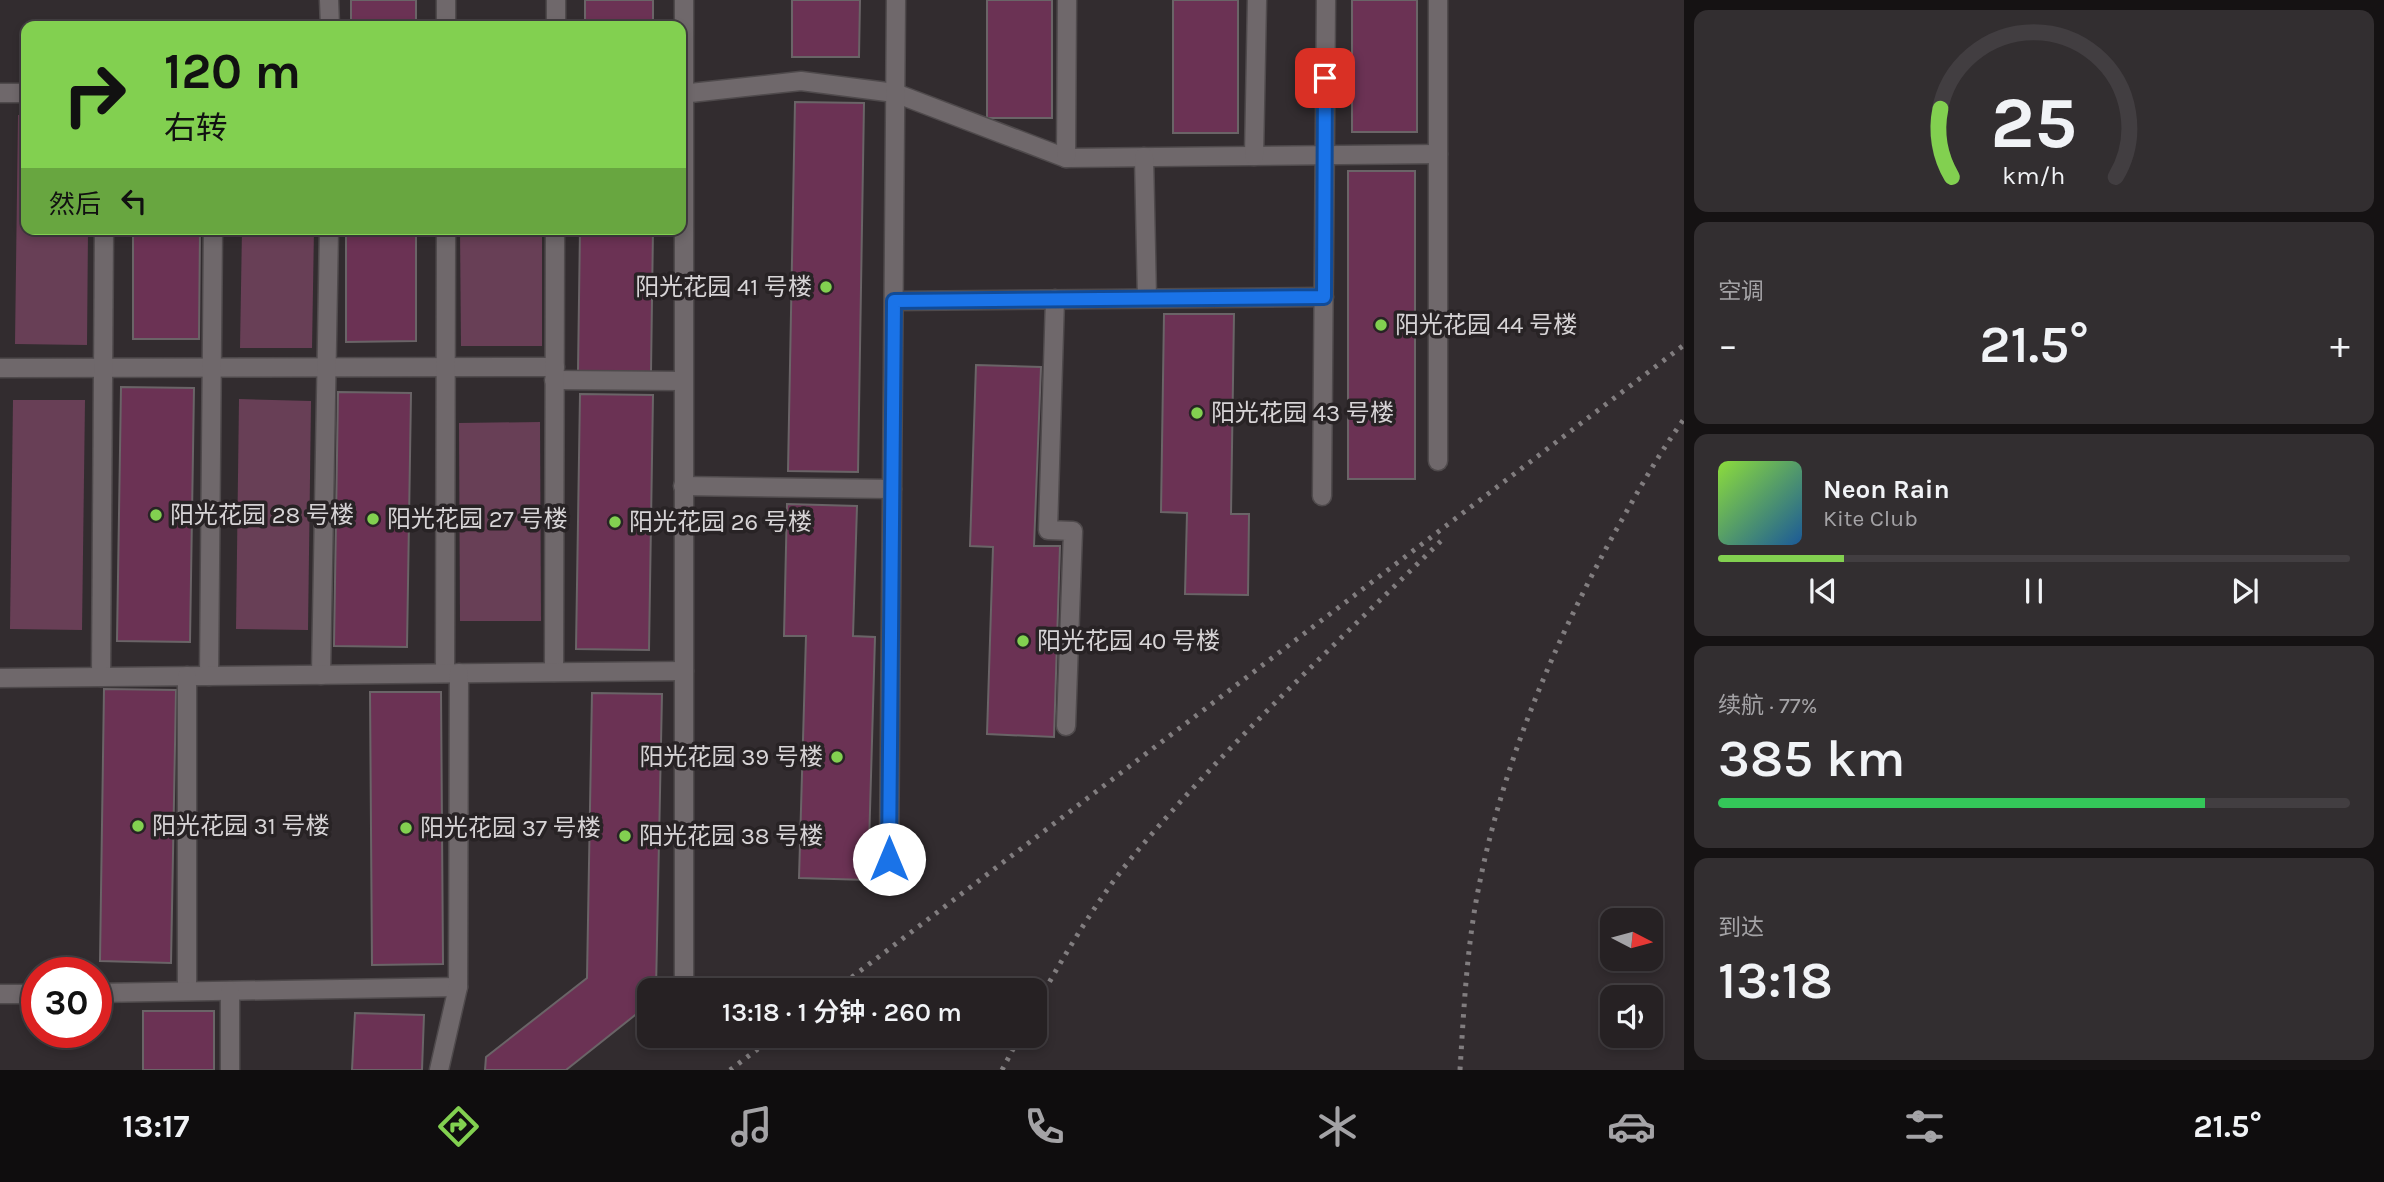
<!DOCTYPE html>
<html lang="zh">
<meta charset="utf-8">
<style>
:root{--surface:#262123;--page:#322e30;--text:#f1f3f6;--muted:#a4a3a6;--line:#423e41;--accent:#82d050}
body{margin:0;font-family:Karla,"Noto Sans SC",sans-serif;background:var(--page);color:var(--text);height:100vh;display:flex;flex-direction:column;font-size:26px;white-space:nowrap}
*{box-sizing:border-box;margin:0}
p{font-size:23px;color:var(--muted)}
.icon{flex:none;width:38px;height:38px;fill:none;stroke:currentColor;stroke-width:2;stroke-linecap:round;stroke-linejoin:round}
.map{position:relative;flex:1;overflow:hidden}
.details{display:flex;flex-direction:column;gap:10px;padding:10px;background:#151213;width:700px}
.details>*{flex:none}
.banner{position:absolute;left:21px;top:21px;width:665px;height:214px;border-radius:14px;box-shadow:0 4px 10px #0003,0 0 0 2px var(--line);background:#82d050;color:#111;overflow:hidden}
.needle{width:46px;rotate:96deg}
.tools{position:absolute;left:1600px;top:908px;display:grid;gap:14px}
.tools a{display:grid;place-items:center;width:63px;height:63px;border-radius:14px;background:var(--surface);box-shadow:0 4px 10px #0003,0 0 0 2px var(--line);font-size:35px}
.speed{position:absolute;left:21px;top:957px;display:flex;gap:14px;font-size:35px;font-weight:700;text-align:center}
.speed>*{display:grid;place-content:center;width:91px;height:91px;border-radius:50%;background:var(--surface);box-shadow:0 4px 10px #0003,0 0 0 2px var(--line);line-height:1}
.speed .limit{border:10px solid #d22;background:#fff;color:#111}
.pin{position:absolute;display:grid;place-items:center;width:60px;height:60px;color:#fff;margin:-30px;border-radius:14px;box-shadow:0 4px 10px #0006}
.me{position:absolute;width:77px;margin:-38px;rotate:0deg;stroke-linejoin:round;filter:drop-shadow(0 0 5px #0008)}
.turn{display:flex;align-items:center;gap:24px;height:147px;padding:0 28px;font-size:32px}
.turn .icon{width:91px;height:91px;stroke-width:2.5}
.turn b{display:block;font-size:49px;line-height:60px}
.then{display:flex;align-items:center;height:66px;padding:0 28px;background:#0003;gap:14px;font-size:26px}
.big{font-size:52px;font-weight:600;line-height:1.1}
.details .card{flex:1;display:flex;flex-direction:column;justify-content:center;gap:10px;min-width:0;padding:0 24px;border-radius:14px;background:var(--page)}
.details .dial{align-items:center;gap:0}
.dial svg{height:182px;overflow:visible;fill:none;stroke:var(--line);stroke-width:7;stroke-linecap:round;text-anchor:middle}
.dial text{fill:var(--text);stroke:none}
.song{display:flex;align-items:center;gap:21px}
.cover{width:84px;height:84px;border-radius:10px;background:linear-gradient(135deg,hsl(90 70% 55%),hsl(210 70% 35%))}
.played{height:7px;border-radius:4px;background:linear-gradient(90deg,var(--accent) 20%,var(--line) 20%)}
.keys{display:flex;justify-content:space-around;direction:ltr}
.heat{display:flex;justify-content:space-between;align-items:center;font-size:38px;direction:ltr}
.charge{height:10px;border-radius:5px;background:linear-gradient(90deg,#34c759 77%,var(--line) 0)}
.trip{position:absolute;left:637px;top:978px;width:410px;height:70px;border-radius:14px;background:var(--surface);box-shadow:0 4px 10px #0003,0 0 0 2px var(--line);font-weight:600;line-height:70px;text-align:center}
.menu{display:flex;height:112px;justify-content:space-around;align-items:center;background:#0f0d0e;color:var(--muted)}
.menu .icon{width:49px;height:49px}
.menu .selected{color:var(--accent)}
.menu b{font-size:32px;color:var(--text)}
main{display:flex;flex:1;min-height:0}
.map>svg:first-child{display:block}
.green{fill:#683f56}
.building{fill:#6b3254;stroke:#6a6467;stroke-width:2}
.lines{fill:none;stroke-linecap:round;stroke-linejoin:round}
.minor-casing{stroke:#4f4a4c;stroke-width:21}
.minor{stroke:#6f686b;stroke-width:18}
.rail{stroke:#817d7f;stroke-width:5;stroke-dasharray:3.5 7;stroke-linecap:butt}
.route-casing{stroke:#114b97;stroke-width:18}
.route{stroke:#1a73e8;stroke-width:12}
.poi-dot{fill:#82d050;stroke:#282325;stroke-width:2.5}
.labels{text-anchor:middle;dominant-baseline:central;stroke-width:7;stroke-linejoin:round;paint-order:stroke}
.poi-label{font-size:24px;fill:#d7d4d6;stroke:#282325;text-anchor:start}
</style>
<main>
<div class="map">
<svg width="1684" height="1070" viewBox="0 0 1684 1070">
<rect width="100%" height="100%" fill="#322c2f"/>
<g class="green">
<polygon points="18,115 26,115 26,229 88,229 87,345 15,344"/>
<polygon points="242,229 314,229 312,348 240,348"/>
<polygon points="460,229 542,229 542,346 461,346"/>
<polygon points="239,399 311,401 308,630 236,629"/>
<polygon points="13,400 85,400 82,630 10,629"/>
<polygon points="540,422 541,621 460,621 459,423"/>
</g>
<g class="building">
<rect x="351" y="0" width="65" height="26"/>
<rect x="585" y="0" width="68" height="26"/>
<polygon points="792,0 860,0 859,57 792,57"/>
<rect x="987" y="0" width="65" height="118"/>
<rect x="1173" y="0" width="65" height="133"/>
<rect x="1352" y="0" width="65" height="132"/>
<polygon points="795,102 864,103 858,472 788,471"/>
<rect x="1348" y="171" width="67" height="308"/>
<polygon points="133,229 200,229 199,339 133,339"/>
<polygon points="346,229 416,229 416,341 346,342"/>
<polygon points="580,229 653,229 651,372 578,371"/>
<polygon points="1164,314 1234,314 1231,514 1249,514 1248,595 1185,594 1187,513 1161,512"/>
<polygon points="976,365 1041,367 1034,546 1060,546 1054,737 987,734 993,547 970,546"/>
<polygon points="121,387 194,388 190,642 117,641"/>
<polygon points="338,392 411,393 407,647 334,646"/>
<polygon points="580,394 653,395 649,650 576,649"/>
<polygon points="787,504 857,506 853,636 875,637 868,880 799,878 806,636 784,636"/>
<polygon points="104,689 176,690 171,963 100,961"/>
<polygon points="370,692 441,692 443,964 372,965"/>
<polygon points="592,693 662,694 656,990 649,990 649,1004 566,1070 485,1070 486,1057 587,978"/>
<rect x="143" y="1011" width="71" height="59"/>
<polygon points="355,1013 424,1015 422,1070 352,1070"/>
</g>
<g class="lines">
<g class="minor-casing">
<g id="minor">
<polyline points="329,0 330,26"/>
<polyline points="446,26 446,0"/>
<polyline points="556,26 556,0"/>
<polyline points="0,93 26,93"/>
<polyline points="681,94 801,81 895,93 1066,158 1438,154"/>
<polyline points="1254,156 1257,0"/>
<polyline points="1144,157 1147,298"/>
<polyline points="1066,158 1067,0"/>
<polyline points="1055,299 1048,530 1073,531 1066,726"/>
<polyline points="894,301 1324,297"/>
<polyline points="0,368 555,367"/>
<polyline points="554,380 683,381"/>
<polyline points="1438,461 1438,0"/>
<polyline points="683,486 892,489"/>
<polyline points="1322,496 1326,0"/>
<polyline points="554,672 555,229"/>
<polyline points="445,673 446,229"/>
<polyline points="321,675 329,229"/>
<polyline points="209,676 213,229"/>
<polyline points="101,677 104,229"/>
<polyline points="0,678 684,671"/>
<polyline points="889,859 896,0"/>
<polyline points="684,990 684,0"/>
<polyline points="187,991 187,676"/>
<polyline points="96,993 458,987"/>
<polyline points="0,994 37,994"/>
<polyline points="230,1070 230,991"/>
<polyline points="439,1070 458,987 459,673"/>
</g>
</g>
<use href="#minor" class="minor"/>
<g class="rail">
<polyline points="835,990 1684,345"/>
<path d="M1034 1009C1065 954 1098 897 1139 849 1233 738 1341 639 1445 537"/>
<polyline points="730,1070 775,1036"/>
<polyline points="1002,1070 1020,1036"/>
<path d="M1460 1070C1464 1007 1467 942 1480 881 1505 758 1555 641 1615 532 1637 493 1658 455 1684 419"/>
</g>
</g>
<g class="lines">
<g class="route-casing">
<polyline id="route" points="889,859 894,301 1324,297 1325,78"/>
</g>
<use href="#route" class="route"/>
</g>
<g class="poi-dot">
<circle cx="826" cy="287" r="7"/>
<circle cx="1381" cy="325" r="7"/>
<circle cx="1197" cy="413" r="7"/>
<circle cx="156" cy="515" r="7"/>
<circle cx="373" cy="519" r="7"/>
<circle cx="615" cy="522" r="7"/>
<circle cx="1023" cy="641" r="7"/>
<circle cx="837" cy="757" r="7"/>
<circle cx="138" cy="826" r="7"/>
<circle cx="406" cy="828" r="7"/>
<circle cx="625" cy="836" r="7"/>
</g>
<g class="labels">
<g class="poi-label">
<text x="812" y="287" text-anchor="end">阳光花园 41 号楼</text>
<text x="1395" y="325">阳光花园 44 号楼</text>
<text x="1211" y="413">阳光花园 43 号楼</text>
<text x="170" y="515">阳光花园 28 号楼</text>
<text x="387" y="519">阳光花园 27 号楼</text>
<text x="629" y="522">阳光花园 26 号楼</text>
<text x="1037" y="641">阳光花园 40 号楼</text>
<text x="823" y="757" text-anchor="end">阳光花园 39 号楼</text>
<text x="152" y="826">阳光花园 31 号楼</text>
<text x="420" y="828">阳光花园 37 号楼</text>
<text x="639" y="836">阳光花园 38 号楼</text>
</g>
</g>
</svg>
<div class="tools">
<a><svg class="needle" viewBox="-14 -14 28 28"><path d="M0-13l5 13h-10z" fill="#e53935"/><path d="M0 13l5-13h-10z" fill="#a4a3a6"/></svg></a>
<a><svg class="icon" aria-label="sound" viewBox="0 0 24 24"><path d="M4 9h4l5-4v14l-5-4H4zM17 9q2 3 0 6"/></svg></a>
</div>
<div class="speed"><div class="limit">30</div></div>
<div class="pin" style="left:1325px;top:78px;background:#d93025"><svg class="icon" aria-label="arrive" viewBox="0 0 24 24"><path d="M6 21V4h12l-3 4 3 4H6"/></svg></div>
<svg class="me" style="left:889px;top:859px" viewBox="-20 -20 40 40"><circle r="19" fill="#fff"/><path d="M0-13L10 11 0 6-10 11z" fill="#1a73e8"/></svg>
<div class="trip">13:18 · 1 分钟 · 260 m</div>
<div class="banner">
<div class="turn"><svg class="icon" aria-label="right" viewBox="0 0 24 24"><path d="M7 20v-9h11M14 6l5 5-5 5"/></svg><div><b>120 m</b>右转</div></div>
<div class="then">然后<svg class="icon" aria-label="left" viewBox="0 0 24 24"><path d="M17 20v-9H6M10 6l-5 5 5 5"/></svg></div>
</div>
</div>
<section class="details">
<div class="card dial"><svg viewBox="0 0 100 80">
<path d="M14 69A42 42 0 1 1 86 69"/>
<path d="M14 69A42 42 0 0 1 9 39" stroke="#82d050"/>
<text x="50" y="56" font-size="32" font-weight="700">25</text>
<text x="50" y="72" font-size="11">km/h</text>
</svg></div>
<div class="card"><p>空调</p>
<div class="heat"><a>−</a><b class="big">21.5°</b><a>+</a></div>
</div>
<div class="card">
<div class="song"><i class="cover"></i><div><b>Neon Rain</b><p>Kite Club</p></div></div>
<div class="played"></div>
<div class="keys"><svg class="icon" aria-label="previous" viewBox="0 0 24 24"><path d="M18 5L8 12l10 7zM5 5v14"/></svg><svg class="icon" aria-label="pause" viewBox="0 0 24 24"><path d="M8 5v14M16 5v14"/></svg><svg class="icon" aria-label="next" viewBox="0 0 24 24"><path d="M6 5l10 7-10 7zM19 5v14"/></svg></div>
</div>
<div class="card"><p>续航 · 77%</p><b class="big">385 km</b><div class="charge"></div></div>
<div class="card"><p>到达</p><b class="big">13:18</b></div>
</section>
</main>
<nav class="menu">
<b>13:17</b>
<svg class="icon selected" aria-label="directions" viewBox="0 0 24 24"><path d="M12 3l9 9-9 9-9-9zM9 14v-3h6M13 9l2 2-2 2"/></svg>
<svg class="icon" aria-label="music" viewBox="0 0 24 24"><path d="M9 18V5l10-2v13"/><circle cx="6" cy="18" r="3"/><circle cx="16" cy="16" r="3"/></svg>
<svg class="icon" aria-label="phone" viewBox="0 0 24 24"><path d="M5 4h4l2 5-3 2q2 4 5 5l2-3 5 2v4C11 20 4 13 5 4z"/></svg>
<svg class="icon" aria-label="climate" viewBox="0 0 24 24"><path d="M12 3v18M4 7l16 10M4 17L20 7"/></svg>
<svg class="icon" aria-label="car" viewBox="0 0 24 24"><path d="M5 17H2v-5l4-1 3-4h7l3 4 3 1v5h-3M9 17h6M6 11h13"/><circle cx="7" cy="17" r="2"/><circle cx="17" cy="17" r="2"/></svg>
<svg class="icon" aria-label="filters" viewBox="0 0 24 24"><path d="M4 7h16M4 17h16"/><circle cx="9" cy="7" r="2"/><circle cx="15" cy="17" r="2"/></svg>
<b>21.5°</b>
</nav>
